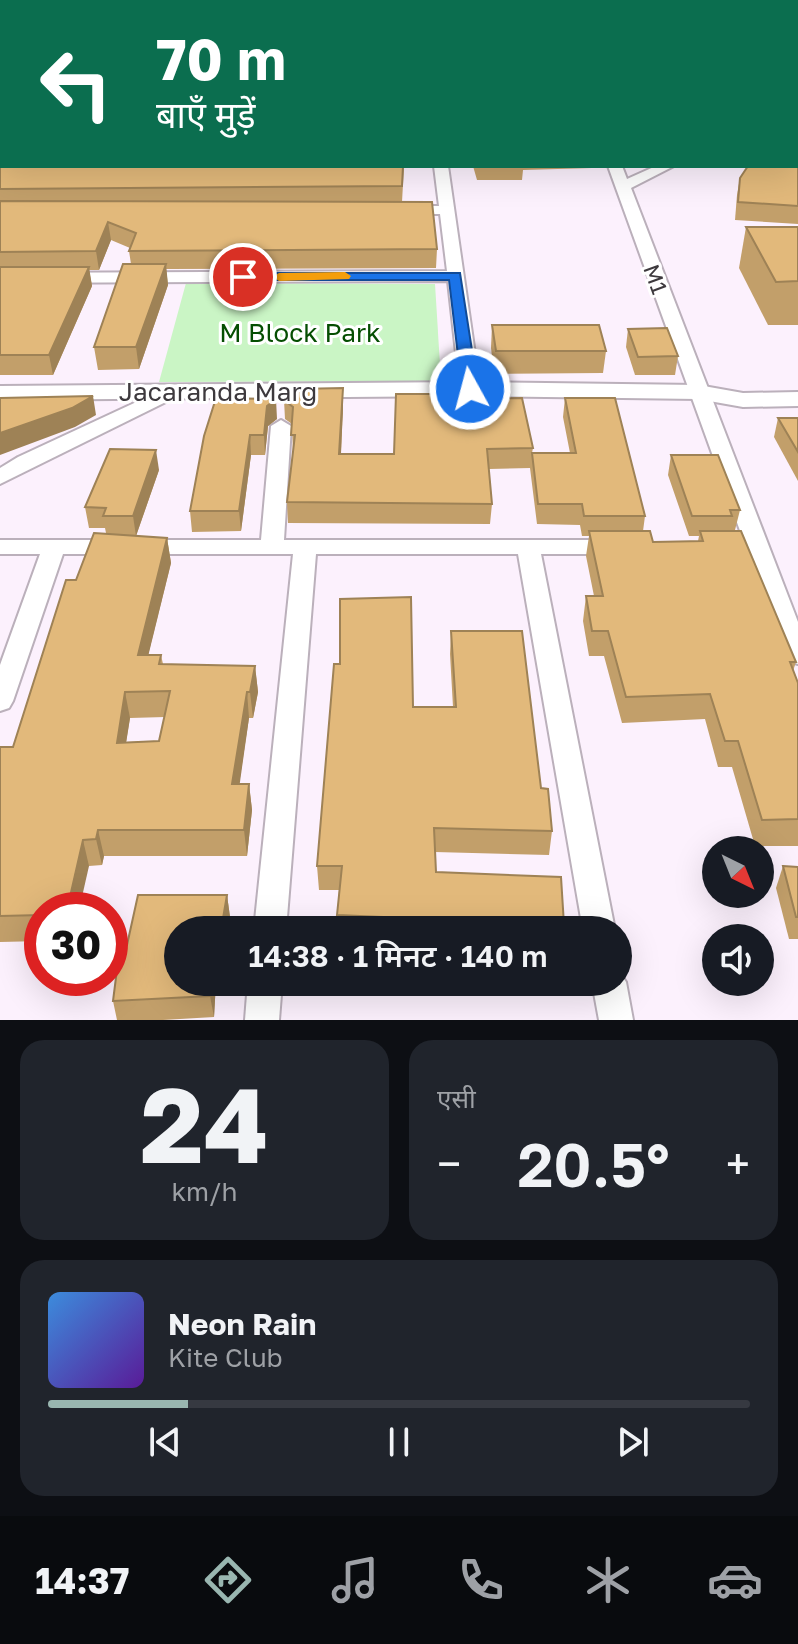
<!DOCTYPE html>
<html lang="hi">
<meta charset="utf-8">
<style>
:root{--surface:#171b24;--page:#20242c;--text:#f1f3f6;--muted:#9ea1a6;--line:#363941;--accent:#99b6b0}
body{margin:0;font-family:"Golos Text","Noto Sans Devanagari",sans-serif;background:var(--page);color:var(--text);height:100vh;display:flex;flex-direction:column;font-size:30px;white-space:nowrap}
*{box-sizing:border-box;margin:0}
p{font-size:26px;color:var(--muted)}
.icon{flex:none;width:44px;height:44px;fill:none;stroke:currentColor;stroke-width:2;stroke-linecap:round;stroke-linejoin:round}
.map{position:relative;height:1020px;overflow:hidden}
.sheet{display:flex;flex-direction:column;gap:20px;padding:20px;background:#0d0f14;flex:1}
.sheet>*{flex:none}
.hud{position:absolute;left:0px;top:0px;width:798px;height:168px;box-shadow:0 8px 32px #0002;background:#0b6e4f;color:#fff;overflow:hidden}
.needle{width:52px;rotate:137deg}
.tools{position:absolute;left:702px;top:836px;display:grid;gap:16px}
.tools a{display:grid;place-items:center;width:72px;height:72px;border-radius:50%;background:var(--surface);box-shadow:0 8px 32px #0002;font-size:40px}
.speed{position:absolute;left:24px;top:892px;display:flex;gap:16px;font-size:40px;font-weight:700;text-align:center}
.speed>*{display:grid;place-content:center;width:104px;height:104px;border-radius:50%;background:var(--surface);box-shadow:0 8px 32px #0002;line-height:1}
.speed .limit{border:12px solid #d22;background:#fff;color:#111}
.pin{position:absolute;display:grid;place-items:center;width:68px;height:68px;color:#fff;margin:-34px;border:4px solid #fff;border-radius:50%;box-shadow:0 2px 8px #0007}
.me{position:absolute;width:88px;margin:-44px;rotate:353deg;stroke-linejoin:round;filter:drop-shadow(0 0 6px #0008)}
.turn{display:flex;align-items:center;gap:28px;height:168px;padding:0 24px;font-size:36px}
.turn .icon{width:104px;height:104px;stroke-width:2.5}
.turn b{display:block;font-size:56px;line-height:68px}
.big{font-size:60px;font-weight:600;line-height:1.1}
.sheet .widget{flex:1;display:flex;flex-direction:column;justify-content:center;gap:12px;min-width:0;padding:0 28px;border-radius:24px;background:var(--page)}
.sheet .dial{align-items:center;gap:0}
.dial b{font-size:104px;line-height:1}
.song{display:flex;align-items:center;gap:24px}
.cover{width:96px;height:96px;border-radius:12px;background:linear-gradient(135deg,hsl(210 70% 55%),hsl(270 70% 35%))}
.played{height:8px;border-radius:4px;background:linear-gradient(90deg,var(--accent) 20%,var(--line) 20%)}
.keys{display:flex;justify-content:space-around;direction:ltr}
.heat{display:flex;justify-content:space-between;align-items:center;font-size:44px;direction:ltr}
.sheet .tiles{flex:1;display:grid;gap:20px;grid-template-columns:1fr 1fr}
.widget:last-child{grid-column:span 2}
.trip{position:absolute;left:164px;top:916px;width:468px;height:80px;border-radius:40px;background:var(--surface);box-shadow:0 8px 32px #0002;font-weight:600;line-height:80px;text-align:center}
.tabs{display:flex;height:128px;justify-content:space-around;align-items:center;background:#090b0e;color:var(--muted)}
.tabs .icon{width:56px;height:56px}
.tabs .on{color:var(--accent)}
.tabs b{font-size:36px;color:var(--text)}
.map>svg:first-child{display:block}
.green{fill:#caf5c5}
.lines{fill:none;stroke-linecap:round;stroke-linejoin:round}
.minor-casing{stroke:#bbb0bb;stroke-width:4}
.tertiary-casing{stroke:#bbb0bb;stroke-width:4}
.minor{fill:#fff;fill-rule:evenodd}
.tertiary{fill:#fff;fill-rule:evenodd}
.wall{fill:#c29f6a;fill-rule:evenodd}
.shaded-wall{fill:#9e8256}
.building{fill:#e2b97b;stroke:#9e8256;stroke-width:2;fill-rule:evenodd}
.route{fill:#1a73e8;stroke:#114b97;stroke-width:2}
.slow{fill:#f59e0b}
.labels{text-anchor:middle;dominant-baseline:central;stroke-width:6;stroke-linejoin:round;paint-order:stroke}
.far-street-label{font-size:22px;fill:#3d393d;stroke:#fff}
.park-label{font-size:26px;fill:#054e02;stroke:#fff}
.street-label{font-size:26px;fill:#3d393d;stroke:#fff}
</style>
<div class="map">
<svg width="798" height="1020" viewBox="0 0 798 1020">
<rect width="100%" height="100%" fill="#fcf1fd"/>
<polygon class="green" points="186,283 435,284 441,381 159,382"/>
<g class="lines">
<g class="minor-casing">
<g id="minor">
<polygon points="633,0 644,0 645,2 634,2"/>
<polygon points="745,0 756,0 757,2 746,2"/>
<rect x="796" y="103" width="2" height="8"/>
<rect x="0" y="107" width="2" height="8"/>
<polygon points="434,166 448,166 480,389 477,393 463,393 460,389 448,281 0,283 0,273 447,271 440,214 405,214 398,210 405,206 439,206"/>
<polygon points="608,166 622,166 627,179 656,166 674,166 631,188 798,622 798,664 789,661 785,655 748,553 719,554 708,547 719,540 743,539"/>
<polygon points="173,385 183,391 180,395 0,484 0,468 18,457"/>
<polygon points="281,420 291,426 284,540 616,540 627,547 616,554 541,554 615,930 583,930 518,554 316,554 286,930 254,930 293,554 63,554 13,701 9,708 0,711 0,665 40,554 0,554 0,540 261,540 271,426"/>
<polygon points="618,970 626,982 633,1020 599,1020 592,982 618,982"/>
<polygon points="248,982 282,982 279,1020 245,1020"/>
</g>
</g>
<g class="tertiary-casing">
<polygon id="tertiary" points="470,382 698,385 743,393 798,392 798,406 743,407 698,399 470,396 0,400 0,386"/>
</g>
<use href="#minor" class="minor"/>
<use href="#tertiary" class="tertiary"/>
</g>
<g class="wall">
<polygon points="0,0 2,2 2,24 0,23"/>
<rect x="0" y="33" width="2" height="74"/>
<polygon points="798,114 798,224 735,220 737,195 740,178"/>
<polygon points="2,143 404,166 402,202 437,249 436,268 166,269 168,285 139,369 98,370 94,347 131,264 129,251 130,248 111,240 99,270 89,270 92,286 53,375 0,375 0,146"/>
<polygon points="473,166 592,166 592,168 523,170 522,180 477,180"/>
<polygon points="746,227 798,227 798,325 768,325 739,268"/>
<polygon points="492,325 606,351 603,373 494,374 491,348"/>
<polygon points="628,329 678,356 675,375 635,375 626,347"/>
<polygon points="343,388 343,407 341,454 394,454 442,399 533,448 532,453 570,453 563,417 565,398 645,516 643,531 653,542 698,541 699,536 689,536 668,475 671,455 740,510 735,530 729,530 729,531 796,662 793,671 798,683 798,846 755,846 732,767 718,767 705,719 622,723 604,656 589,656 583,621 586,596 594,596 586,556 589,536 582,536 580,525 537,524 530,468 489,469 492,504 490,524 288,523 287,502 293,455 292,424 285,419 284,400 295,400"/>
<polygon points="778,418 798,418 798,481 774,437"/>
<polygon points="277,419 268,426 265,455 251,455 241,531 192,532 190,511 204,436"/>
<path d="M159 470 136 536 167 538 171 563 148 655H161L163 664 255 666 258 692 253 718H249L239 784H249L252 810 247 856H104L102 865 89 866 42 910V941L0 942V747H13L76 580 106 533 105 528H89L85 507ZM165 717 159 741 126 742 130 718Z"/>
<polygon points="451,631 541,788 552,831 549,855 435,852 436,872 564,925 563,930 338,930 337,915 339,890 319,890 317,866 413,707 453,707 450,654"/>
<polygon points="783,866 798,867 798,939 789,939 776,888"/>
<polygon points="227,895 230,917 228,930 178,930 216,982 214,1017 163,1020 117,1020 113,1001 127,945"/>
</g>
<g class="shaded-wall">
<polygon points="108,222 111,240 99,270 96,251"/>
<polygon points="166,264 168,285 139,369 136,347"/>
<polygon points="89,267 92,286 53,375 49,355"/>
<polygon points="343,388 343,407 340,473 339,454"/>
<polygon points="93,396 96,415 75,427 0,455 0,433"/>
<polygon points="276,399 277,419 268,426 265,455 264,435 267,406"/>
<polygon points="250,435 251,455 241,531 239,511"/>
<polygon points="156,450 159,470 136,536 133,516"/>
<polygon points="167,538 171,563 142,681 138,655"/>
<polygon points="255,666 258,692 253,718 250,692"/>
<polygon points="125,692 130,718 122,769 117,743"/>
<polygon points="247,692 249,718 236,810 232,784"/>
<polygon points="249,784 252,810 247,856 244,830"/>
<polygon points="98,830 104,856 102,865 96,839"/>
<polygon points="83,840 89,866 79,910 67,910"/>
<polygon points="227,895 230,917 228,930 221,930"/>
<polygon points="211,982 216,982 214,1017 210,996"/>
</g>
<g class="building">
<polygon points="0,0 626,0 627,2 2,2 2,12 0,11"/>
<polygon points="0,33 2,33 2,91 0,91 0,63 1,63 1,53 0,53"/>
<polygon points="796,113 798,114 798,206 738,202 740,178 748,166 796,166"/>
<polygon points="2,122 2,166 403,166 402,186 0,189 0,146 2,145 0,125"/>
<polygon points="0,201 432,202 437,249 129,251 136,233 108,222 96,251 0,252"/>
<polygon points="746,227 798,227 798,281 776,282"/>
<polygon points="123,264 166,264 136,347 94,347"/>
<polygon points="0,267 89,267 49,355 0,355"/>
<polygon points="492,325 599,325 606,351 496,351"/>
<polygon points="667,328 678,356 638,357 628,329"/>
<polygon points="343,388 339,454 394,454 396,394 442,394 442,399 522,398 533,448 487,449 492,504 287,502 295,435 291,435 293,407 284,400 295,400 296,389"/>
<polygon points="93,396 72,408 0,433 0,398"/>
<polygon points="216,398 276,399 267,406 264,435 250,435 239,511 190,511 204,436"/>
<polygon points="565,398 615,398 645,516 584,516 582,504 538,504 532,453 576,453"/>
<polygon points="778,418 798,418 798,452"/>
<polygon points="110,449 156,450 133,516 103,516 106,508 85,507"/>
<polygon points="671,455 718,455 740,510 730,510 732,516 692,516"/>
<polygon points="589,531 650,531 653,542 703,541 700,531 741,531 796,662 790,662 798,683 798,819 762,820 738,741 725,741 710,694 626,697 608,631 592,631 586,596 603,596"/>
<path d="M94 533 167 538 138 655H161L159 664 255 666 250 692H247L232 784H249L244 830H98L96 839 83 840 67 910H42V915L0 916V747H13L66 580H76ZM170 691 159 741 117 743 125 692Z"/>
<polygon points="411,597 413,707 456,707 451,631 522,631 541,788 548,789 552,831 434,828 436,872 561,877 564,925 337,915 342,866 317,866 334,664 340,664 340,599"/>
<polygon points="783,866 798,867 798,917 796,917"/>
<polygon points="138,895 227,895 221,930 178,930 178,982 211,982 210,996 113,1001 120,946 127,945"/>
</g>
<polygon class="route" points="243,273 460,273 478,389 470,394 462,389 449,280 238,280 236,277"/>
<polygon class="slow" points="345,272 351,276 349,279 279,281 273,277 279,273"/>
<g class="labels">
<g class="far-street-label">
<text transform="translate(656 279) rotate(70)">M1</text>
</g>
<g class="park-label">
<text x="300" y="332">M Block Park</text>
</g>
<g class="street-label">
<text x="218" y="391">Jacaranda Marg</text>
</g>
</g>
</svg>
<div class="tools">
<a><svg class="needle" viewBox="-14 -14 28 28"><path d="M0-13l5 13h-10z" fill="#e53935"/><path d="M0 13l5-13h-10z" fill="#9ea1a6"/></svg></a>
<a><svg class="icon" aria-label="sound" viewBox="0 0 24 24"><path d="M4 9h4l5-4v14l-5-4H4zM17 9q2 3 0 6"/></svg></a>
</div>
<div class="speed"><div class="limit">30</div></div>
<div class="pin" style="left:243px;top:277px;background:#d93025"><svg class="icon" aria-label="arrive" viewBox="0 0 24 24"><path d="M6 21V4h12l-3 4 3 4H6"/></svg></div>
<svg class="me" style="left:470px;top:389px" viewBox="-20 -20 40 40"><circle r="17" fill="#1a73e8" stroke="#fff" stroke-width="3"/><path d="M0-11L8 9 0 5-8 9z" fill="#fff"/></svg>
<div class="trip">14:38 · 1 मिनट · 140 m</div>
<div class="hud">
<div class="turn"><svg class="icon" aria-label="left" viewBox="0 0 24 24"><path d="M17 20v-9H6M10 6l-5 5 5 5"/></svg><div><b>70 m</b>बाएँ मुड़ें</div></div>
</div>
</div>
<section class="sheet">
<div class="tiles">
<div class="widget dial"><b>24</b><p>km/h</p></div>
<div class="widget"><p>एसी</p>
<div class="heat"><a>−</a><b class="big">20.5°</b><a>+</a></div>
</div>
<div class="widget">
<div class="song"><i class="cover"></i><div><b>Neon Rain</b><p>Kite Club</p></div></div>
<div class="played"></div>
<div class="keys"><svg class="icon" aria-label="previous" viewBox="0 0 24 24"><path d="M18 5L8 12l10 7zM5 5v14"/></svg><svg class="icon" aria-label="pause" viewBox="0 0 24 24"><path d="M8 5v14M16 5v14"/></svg><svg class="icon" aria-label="next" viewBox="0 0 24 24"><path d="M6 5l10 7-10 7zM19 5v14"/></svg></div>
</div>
</div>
</section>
<nav class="tabs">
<b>14:37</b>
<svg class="icon on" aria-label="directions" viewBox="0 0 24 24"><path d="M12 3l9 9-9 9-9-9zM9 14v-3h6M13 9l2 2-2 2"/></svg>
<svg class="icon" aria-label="music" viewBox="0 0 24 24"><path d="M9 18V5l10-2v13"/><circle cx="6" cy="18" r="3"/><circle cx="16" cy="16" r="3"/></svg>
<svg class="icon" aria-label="phone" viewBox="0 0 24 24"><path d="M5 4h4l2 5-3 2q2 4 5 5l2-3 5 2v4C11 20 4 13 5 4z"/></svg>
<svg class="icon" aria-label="climate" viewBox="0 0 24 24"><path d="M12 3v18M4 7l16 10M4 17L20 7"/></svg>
<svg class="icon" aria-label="car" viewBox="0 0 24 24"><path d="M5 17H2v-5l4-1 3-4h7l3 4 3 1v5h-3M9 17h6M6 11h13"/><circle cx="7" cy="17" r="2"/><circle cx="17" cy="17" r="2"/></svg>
</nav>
